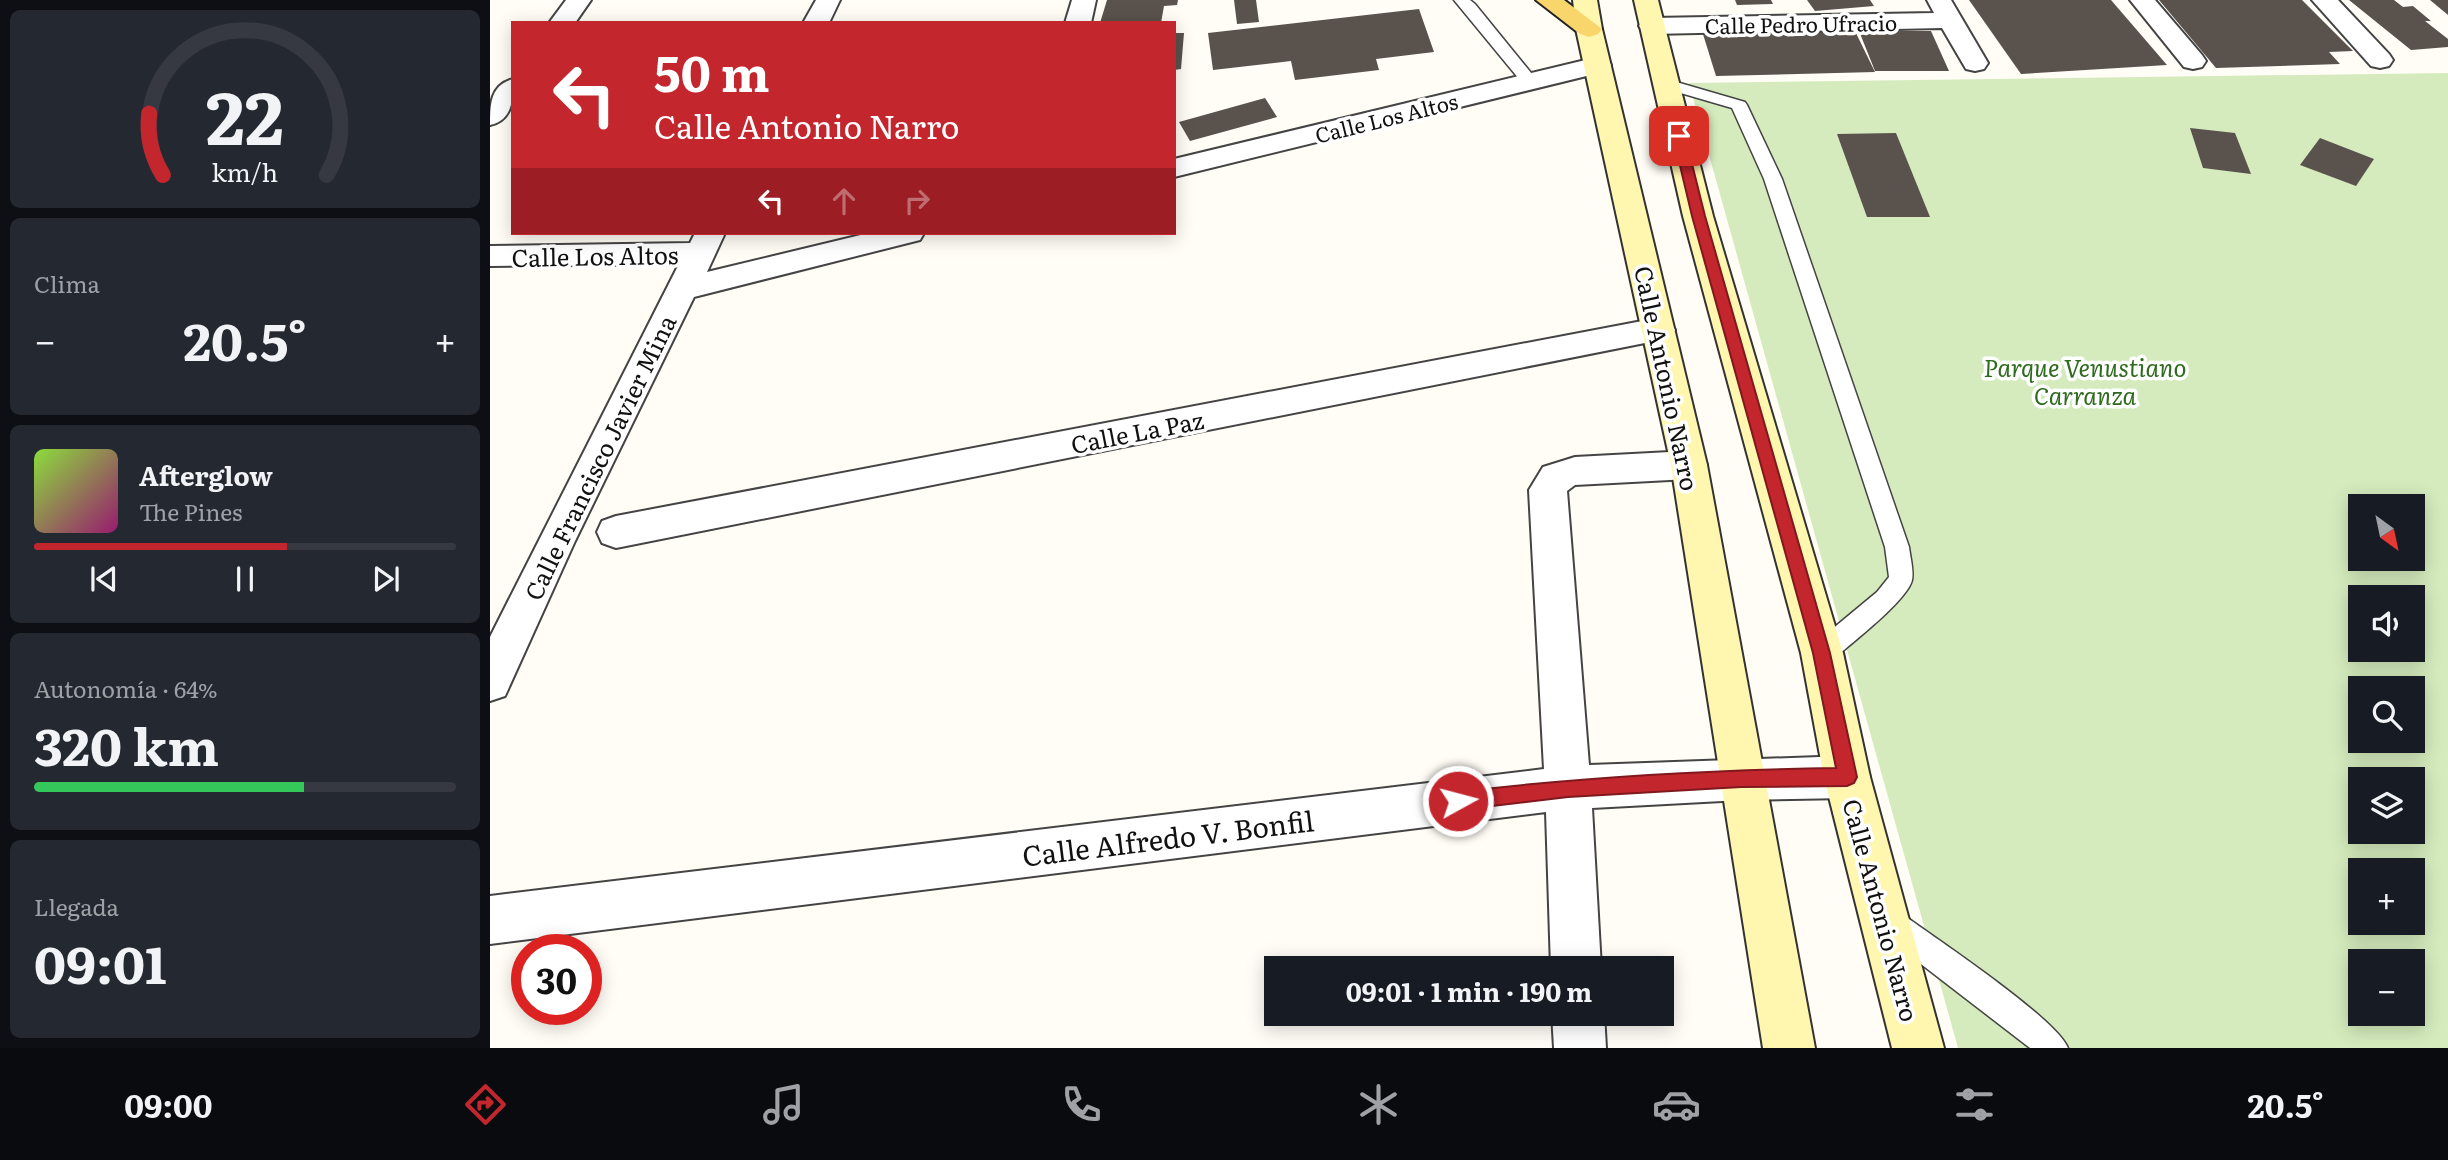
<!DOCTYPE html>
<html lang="es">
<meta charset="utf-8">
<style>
:root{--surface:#171b24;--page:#242831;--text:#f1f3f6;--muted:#9ea1a6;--line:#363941;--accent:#c4262e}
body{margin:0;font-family:Literata,serif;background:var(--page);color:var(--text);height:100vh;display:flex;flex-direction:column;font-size:26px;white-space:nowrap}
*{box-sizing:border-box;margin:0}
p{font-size:23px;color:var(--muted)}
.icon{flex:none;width:38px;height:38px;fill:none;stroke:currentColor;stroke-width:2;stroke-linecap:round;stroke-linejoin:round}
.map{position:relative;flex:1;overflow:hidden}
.sheet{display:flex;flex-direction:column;gap:10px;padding:10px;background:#0d0f14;width:490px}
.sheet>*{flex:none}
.hud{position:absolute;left:21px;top:21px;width:665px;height:214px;border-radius:0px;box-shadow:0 4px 18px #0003;background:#c4262e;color:#fff;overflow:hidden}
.needle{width:46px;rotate:147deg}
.controls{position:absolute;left:1858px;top:494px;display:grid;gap:14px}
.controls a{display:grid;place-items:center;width:77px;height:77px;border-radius:0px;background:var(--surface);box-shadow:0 4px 18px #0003;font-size:35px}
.speed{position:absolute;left:21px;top:934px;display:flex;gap:14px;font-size:35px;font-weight:700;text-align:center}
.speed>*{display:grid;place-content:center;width:91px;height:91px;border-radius:50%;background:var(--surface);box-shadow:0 4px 18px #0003;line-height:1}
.speed .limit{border:10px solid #d22;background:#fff;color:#111}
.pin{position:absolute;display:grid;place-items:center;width:60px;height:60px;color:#fff;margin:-30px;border-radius:14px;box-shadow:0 4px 10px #0006}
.me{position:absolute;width:77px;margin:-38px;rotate:83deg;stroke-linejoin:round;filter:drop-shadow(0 0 5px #0008)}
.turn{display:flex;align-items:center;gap:24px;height:147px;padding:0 28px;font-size:32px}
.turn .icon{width:91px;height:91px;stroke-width:2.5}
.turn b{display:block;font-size:49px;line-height:60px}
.lanes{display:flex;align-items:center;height:66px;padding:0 28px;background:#0003;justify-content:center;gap:35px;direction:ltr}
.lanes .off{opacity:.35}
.big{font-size:52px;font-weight:700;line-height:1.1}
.sheet .widget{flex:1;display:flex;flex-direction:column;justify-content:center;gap:10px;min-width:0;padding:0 24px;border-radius:10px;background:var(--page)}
.sheet .dial{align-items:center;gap:0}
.dial svg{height:182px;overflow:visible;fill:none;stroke:var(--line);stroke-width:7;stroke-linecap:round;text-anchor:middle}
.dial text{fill:var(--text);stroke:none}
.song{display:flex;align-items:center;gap:21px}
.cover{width:84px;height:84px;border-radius:10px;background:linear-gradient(135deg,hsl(90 70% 55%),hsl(320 70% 35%))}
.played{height:7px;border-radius:4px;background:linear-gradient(90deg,var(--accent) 60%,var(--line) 60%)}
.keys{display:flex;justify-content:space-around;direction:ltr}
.heat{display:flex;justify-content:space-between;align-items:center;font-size:38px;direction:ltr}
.charge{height:10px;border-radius:5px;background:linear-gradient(90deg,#34c759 64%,var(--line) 0)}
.trip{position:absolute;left:774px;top:956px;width:410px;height:70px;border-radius:0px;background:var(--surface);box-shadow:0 4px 18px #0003;font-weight:700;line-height:70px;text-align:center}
.tab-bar{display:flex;height:112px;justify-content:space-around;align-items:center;background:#090b0e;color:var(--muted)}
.tab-bar .icon{width:49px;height:49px}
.tab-bar .current{color:var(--accent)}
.tab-bar b{font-size:32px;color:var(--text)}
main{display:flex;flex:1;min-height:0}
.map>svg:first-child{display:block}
.green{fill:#d5ebbd;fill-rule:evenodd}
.building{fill:#5a524d}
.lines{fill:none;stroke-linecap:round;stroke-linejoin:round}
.lane-casing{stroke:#444;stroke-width:3}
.street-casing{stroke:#444;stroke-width:4}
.secondary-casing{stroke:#333;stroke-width:4}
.primary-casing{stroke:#222;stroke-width:4}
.lane{fill:#fff;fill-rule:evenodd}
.street{fill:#fff;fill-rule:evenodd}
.secondary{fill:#fff6b0;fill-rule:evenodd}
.primary{fill:#f9d66b;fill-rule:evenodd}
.route{fill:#c4262e;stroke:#7f191e;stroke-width:2}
.labels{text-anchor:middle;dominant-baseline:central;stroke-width:7;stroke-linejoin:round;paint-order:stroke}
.far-street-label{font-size:21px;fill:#111;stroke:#fff}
.street-label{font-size:24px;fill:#111;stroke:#fff}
.park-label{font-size:24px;font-style:italic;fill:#2f6b1f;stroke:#fff}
.near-street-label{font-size:28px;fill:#111;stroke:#fff}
</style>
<main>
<section class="sheet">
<div class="widget dial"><svg viewBox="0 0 100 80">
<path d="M14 69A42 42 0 1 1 86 69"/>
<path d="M14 69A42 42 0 0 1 8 42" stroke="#c4262e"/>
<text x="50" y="56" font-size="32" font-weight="700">22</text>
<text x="50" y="72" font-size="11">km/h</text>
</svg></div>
<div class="widget"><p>Clima</p>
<div class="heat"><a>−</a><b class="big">20.5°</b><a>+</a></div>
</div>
<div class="widget">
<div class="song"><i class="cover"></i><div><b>Afterglow</b><p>The Pines</p></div></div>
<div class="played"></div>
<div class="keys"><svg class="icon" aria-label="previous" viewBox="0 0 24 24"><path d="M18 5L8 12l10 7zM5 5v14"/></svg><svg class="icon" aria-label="pause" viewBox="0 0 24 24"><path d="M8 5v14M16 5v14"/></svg><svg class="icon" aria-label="next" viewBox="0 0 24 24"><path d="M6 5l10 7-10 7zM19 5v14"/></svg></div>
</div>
<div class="widget"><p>Autonomía · 64%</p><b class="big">320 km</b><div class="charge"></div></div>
<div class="widget"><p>Llegada</p><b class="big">09:01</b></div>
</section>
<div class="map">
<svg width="1958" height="1048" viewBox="0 0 1958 1048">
<rect width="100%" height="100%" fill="#fffdf5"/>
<path class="green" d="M1958 73V1048H1468L1199 83ZM1871 506H1923V558H1871ZM1871 597H1923V649H1871ZM1871 688H1923V740H1871ZM1871 779H1923V831H1871ZM1871 870H1923V922H1871ZM1871 961H1923V1013H1871Z"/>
<g class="building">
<polygon points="617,0 688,0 687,5 674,6 671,23 610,23"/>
<polygon points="744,0 766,0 769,22 747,24"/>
<polygon points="1245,0 1281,0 1283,4 1247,5"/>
<polygon points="1317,0 1380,0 1384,6 1325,11"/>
<polygon points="1479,0 1621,0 1677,65 1531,74"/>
<polygon points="1669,0 1812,0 1863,51 1839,52 1850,64 1726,68"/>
<polygon points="1859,0 1904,0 1913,7 1923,6 1941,21 1935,21 1958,39 1958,47 1921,50"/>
<polygon points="1940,0 1958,0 1958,15"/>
<polygon points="929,9 944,52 886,59 889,70 805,80 801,61 723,70 718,33"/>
<polygon points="1363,27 1385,72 1226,76 1212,31"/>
<polygon points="1369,31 1441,31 1459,71 1385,71"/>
<polygon points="684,33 694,33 691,69 684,70"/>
<polygon points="775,98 787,117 700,141 689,122"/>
<polygon points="1700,128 1745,133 1761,174 1713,168"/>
<polygon points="1406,133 1440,217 1377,217 1347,134"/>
<polygon points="1830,138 1884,159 1866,186 1810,165"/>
</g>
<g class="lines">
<g class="lane-casing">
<g id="lane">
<polygon points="964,0 980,0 985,4 1046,79 1048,82 1046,85 1034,85"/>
<path d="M1176 79 1255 102 1257 105 1292 179 1419 547C1420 556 1424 571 1422 580 1418 600 1358 646 1341 661L1332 664 1323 661 1320 653 1323 645 1387 592 1399 577 1395 547 1274 179 1242 108 1170 87 1168 84 1170 81Z"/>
<path d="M1402 910 1412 914C1445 938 1566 1018 1578 1048H1540L1392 934 1388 924 1392 914Z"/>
</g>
</g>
<g class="street-casing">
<g id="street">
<polygon points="76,0 101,0 85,23 59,23"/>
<polygon points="326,0 350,0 339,23 313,23"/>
<polygon points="582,0 606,0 601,23 575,23"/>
<polygon points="1437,0 1461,0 1498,63 1494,69 1485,71 1476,69 1452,28 1162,34 1153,31 1149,26 1153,21 1162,18 1444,13"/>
<polygon points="1640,0 1665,0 1712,55 1716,61 1712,67 1703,69 1694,67"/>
<polygon points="1822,0 1848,0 1899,54 1903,60 1899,66 1890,68 1881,66"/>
<polygon points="1108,57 1117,59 1121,65 1117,71 684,177 684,159"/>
<path d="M23 79C23 99 23 120 0 125 0 105 0 85 23 79Z"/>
<polygon points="205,233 235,233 217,272 379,233 434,233 430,240 204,297 85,541 15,696 0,701 0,637 189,264 0,266 0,246 200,243"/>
<polygon points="1168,318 1180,322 1185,330 1180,338 126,548 112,543 107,532 112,521 126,516"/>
<polygon points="1199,451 1212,455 1217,465 1212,475 1199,479 1085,485 1077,491 1099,765 1357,756 1373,762 1380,777 1373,792 1357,798 1251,800 1102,808 1111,968 1061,968 1056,812 0,944 0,896 1054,769 1039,490 1053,467 1085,457"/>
<polygon points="1062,1013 1114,1013 1116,1048 1064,1048"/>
</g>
</g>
<g class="secondary-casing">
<g id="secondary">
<polygon points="1083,0 1107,0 1112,29 1217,465 1325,1048 1273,1048 1181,465 1086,29"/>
<polygon points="1144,0 1168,0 1223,216 1353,653 1380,777 1454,1048 1402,1048 1334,777 1311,653 1193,216"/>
</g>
</g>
<g class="primary-casing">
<polygon id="primary" points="1046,0 1074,0 1112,29 1108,34 1099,37 1090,34"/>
</g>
<use href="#lane" class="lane"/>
<use href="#street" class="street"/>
<use href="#secondary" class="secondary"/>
<use href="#primary" class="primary"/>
</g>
<path class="route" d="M1189 133 1195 136 1215 216 1340 653 1367 777 1364 783 1357 786 1251 787 1078 797 968 810 961 808 958 801 961 795 968 792C1094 777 1219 770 1346 768L1323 653 1202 216 1183 136Z"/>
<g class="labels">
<g class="far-street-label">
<text transform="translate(1311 23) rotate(-1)">Calle Pedro Ufracio</text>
<text transform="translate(896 117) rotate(-14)">Calle Los Altos</text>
</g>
<g class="street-label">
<text transform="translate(105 255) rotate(-1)">Calle Los Altos</text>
<text transform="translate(1178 378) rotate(78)">Calle Antonio Narro</text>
<text transform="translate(647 431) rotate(-11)">Calle La Paz</text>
<text transform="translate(109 457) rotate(-64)">Calle Francisco Javier Mina</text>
<text transform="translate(1392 910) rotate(75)">Calle Antonio Narro</text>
</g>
<g class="park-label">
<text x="1595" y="366">Parque Venustiano<tspan x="1595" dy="28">Carranza</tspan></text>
</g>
<g class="near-street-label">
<text transform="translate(678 837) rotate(-7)">Calle Alfredo V. Bonfil</text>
</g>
</g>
</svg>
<div class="controls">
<a><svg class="needle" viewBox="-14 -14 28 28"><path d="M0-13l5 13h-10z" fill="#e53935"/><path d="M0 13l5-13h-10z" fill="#9ea1a6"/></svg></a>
<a><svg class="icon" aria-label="sound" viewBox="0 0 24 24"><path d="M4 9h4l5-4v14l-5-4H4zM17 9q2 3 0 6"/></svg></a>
<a><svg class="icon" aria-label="search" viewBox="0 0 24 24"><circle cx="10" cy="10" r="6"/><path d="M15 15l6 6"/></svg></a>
<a><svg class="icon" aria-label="layers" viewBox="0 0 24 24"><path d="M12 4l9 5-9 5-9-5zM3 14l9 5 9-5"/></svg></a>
<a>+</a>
<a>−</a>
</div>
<div class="speed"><div class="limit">30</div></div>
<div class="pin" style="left:1189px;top:136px;background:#d93025"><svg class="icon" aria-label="arrive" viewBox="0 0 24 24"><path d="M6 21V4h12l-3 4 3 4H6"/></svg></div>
<svg class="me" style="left:968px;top:801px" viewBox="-20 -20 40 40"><circle r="17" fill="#c4262e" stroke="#fff" stroke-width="3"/><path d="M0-11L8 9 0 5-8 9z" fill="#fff"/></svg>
<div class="trip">09:01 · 1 min · 190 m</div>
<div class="hud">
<div class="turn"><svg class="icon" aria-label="left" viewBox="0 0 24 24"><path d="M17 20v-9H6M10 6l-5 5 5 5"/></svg><div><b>50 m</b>Calle Antonio Narro</div></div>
<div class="lanes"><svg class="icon" aria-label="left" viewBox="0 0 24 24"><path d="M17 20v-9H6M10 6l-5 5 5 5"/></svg><svg class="icon off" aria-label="ahead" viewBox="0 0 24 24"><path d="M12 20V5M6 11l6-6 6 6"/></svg><svg class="icon off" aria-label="right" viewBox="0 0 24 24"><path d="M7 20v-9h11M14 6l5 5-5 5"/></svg></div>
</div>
</div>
</main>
<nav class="tab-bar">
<b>09:00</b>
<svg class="icon current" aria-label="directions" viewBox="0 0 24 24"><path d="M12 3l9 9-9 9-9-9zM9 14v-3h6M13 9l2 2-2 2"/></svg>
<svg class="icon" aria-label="music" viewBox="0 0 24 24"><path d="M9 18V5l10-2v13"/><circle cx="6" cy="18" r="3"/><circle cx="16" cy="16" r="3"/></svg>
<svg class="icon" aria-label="phone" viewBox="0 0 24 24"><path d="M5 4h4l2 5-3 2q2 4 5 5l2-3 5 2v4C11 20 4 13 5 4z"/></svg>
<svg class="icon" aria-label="climate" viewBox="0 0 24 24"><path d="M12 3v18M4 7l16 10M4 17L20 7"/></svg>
<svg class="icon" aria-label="car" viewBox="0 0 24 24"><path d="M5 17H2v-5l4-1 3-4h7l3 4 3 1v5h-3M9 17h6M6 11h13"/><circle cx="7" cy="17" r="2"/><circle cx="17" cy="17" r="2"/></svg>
<svg class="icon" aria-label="filters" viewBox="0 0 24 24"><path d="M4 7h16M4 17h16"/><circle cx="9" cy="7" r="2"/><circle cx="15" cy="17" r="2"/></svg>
<b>20.5°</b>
</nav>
